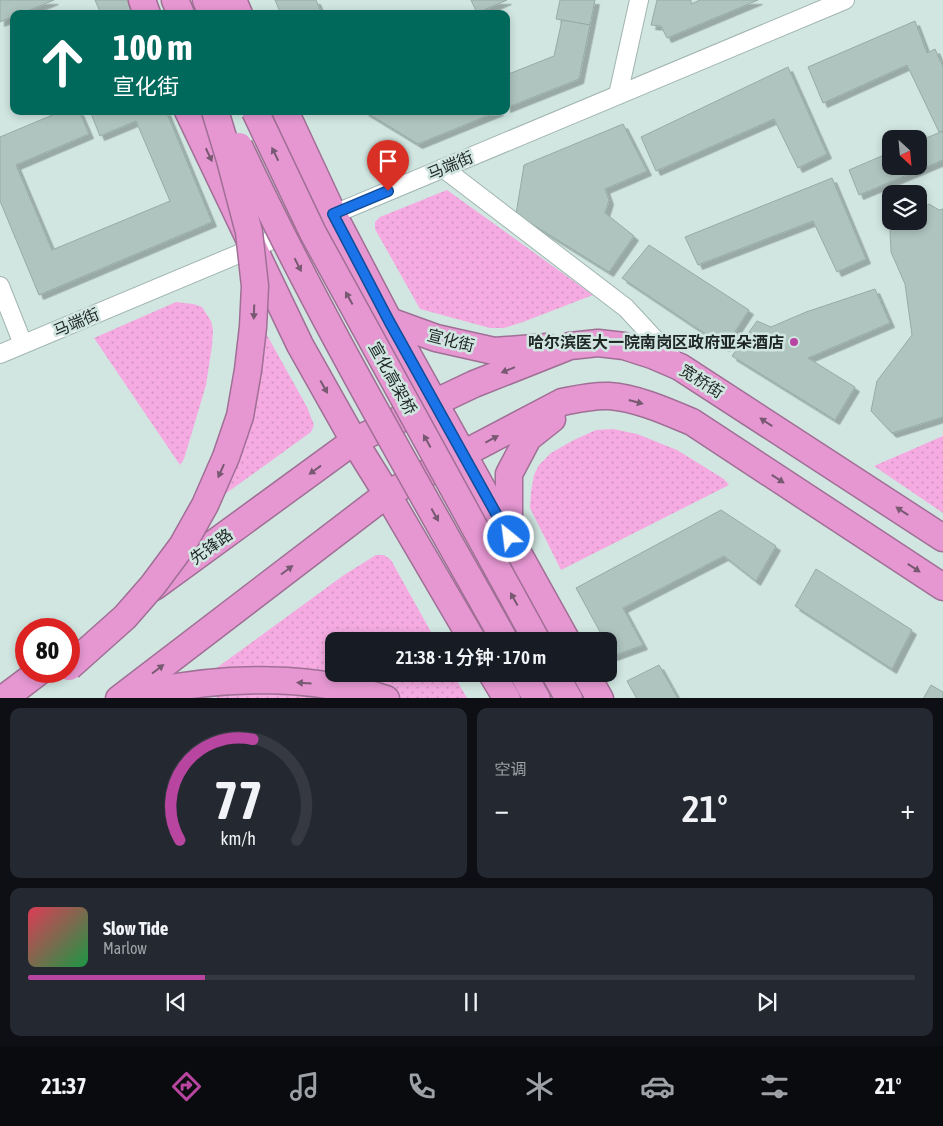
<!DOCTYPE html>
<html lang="zh">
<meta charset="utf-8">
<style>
:root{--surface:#171b24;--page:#242831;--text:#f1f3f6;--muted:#9ea1a6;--line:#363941;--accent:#b846a0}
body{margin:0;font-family:"Asap Condensed","Noto Sans SC",sans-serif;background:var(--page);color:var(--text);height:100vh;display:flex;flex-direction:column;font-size:19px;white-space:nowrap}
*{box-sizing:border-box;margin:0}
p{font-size:16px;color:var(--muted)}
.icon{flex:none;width:28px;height:28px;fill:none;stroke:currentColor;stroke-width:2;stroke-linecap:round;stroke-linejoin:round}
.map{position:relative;height:698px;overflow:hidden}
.sheet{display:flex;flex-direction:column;gap:10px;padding:10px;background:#0d0f14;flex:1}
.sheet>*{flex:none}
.hud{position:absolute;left:10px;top:10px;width:500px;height:105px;border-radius:10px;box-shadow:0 2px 8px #0003;background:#00695c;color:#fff;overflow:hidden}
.needle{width:32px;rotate:154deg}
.fabs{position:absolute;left:882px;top:130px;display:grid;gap:10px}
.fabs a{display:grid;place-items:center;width:45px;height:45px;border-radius:10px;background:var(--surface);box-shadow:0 2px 8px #0003;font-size:25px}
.speed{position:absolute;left:15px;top:618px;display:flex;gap:10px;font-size:25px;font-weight:700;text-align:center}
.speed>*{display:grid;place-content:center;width:65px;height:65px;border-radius:50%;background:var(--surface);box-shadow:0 2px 8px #0003;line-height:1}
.speed .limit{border:8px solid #d22;background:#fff;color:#111}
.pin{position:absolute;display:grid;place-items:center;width:42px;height:42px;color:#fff;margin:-51px -21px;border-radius:50% 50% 50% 0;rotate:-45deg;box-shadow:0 0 5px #0007}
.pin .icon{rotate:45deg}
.me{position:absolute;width:55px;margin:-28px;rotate:331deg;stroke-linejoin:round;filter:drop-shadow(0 0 4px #0008)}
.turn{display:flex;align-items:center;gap:18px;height:105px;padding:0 20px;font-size:22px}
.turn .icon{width:65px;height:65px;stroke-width:2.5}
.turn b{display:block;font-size:35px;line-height:42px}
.big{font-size:38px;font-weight:600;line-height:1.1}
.sheet .card{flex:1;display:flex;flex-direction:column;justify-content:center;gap:8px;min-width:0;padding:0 18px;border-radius:10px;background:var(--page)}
.sheet .dial{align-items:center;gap:0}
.dial svg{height:130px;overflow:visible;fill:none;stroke:var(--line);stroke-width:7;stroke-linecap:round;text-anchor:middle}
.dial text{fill:var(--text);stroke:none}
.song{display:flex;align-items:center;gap:15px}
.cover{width:60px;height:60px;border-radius:8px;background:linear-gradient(135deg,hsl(350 70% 55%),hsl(140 70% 35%))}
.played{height:5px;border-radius:2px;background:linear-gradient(90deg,var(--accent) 20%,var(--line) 20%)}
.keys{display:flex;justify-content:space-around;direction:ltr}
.heat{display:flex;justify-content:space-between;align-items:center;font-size:28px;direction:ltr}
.sheet .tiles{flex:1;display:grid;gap:10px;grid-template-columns:1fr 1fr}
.card:last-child{grid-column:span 2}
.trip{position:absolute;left:325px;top:632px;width:292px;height:50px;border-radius:10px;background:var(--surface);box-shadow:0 2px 8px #0003;font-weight:600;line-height:50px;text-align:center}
.menu{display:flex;height:80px;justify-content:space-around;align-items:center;background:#090b0e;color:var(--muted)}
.menu .icon{width:35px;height:35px}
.menu .on{color:var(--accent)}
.menu b{font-size:22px;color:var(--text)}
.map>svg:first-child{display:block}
.park{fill:url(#park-dots)}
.building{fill:#afc4bf;stroke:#97aba6;filter:url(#shadow)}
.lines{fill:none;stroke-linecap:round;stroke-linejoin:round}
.minor-casing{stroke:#a1b5b0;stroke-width:20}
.highway-casing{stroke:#a06f95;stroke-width:29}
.minor{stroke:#fff;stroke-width:18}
.highway{stroke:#e697d2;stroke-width:26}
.highway-bridge-casing{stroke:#a06f95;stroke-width:29;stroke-linecap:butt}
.highway-bridge{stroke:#e697d2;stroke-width:26}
.oneway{fill:#785972}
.route-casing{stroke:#114b97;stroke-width:12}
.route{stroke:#1a73e8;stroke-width:9}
.poi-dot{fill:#b846a0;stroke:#d1e6e1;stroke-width:2}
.labels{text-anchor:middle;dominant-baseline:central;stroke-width:5;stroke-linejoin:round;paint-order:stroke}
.street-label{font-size:16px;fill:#1e2624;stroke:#d1e6e1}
.poi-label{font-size:16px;font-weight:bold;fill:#1e2624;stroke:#d1e6e1;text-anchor:end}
</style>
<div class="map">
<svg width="943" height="699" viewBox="0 0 943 699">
<defs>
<pattern id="park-dots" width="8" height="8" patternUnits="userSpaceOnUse" patternTransform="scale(1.25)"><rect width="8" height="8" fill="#f5abe1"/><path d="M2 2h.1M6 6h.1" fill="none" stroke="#d293c1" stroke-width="1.8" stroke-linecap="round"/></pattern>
<filter id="shadow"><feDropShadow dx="4.5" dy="4.5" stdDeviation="0" flood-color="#0004"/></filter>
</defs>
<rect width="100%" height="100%" fill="#d1e6e1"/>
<g class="park">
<polygon points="447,190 593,295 523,322 504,328 490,328 420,309 375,229 375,222 380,217"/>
<polygon points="176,302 193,304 202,307 211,321 213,330 212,346 206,385 184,459 180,465 94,338"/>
<polygon points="263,328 307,407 314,425 311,432 214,502"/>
<polygon points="613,429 637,434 677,450 724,479 729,485 561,570 530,508 531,492 534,475 539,465 551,453 574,440 596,430"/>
<polygon points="943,436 943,513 874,466"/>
<polygon points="376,555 384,555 391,560 436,641 334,641 334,674 453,674 467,698 217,698 211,672 344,575"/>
</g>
<g class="building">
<polygon points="0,0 54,0 20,14 14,14 14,16 0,22"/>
<polygon points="95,0 127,0 133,14 101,14"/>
<polygon points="275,0 316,0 322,14 281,14"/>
<polygon points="471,0 507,0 477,13"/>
<polygon points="560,0 595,0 590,25 556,19"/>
<polygon points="657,0 691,0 691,4 700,0 758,0 667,38 661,26 651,25"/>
<polygon points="562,20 590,25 579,79 506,108 506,75 554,56"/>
<polygon points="915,21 927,53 935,49 943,67 943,131 939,132 907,65 823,103 808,67"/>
<polygon points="788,67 827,154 798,168 774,119 656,171 641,137"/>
<polygon points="62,111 79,111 89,134 16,165 52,250 170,201 136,121 100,136 90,111 166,111 212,222 39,295 0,201 0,137"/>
<polygon points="364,111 499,111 418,144"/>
<polygon points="623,124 647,171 605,189 609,200 605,213 634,236 609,272 516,214 524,165"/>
<polygon points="943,131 943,160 859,195 849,170 891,152 891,166 919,166 919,141"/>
<polygon points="832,178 866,259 837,272 813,221 698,265 685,237"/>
<polygon points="929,204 939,210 943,209 943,417 892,433 871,411 877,381 912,335 905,284 891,252 890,230 904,221 919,221 919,211"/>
<polygon points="649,245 749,310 725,347 622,278"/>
<polygon points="875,289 890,323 808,358 855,387 835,420 732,356 757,321 771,327 806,312"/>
<polygon points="721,510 776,546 756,581 724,556 623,608 643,645 613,656 609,648 609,641 605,641 576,588"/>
<polygon points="816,569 912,630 892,669 795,606"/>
<polygon points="659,665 678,699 637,699 627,681"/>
<polygon points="931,685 943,692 943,699 923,699"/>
</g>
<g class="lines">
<g class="minor-casing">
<g id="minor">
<polyline points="618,95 639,0"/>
<polyline points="443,168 626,308 675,361"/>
<polyline points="0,286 23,344"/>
<polyline points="0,354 845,0"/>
</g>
</g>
<g class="highway-casing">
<g id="highway">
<polyline points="142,0 147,14"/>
<polyline points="175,0 181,14"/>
<polyline points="206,0 212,14"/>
<polyline points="233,0 239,14"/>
<polyline points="188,111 300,345 354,441 387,494 473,641"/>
<polyline points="285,111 333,214 389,321 567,641"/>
<polyline points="389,321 436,338 494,351 547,347"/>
<polyline points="509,537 509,474 528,438 552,419"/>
<polyline points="154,587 354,441 474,384 570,346 598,343 624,346 652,355 680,367 943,538"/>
<polyline points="492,674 507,699"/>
<polyline points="523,674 537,699"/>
<polyline points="555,674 569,699"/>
<polyline points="586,674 600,699"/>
<path d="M125 698C135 695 145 693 155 691 230 676 314 675 386 699"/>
<polyline points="3,699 40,671"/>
<path d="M119 699 387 494 562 402C577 399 593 395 609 396 637 398 666 411 692 422L943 587"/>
</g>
</g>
<use href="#minor" class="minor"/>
<use href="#highway" class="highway"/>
<g class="highway-bridge-casing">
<g id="highway-bridge">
<polyline points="255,111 313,233 537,641"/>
<path d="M239 146C318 316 414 478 505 641"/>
<polyline points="69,667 125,617 153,585 182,546 205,505 226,457 240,416 248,370 253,327 255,286 249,232 230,160 215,111"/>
</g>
</g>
<use href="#highway-bridge" class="highway-bridge"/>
</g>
<defs><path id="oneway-solid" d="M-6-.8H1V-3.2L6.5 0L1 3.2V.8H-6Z" transform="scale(1.25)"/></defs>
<g class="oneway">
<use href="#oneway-solid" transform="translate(275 154) rotate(-116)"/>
<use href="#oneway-solid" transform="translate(209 155) rotate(65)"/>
<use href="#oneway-solid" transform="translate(298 265) rotate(63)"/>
<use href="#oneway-solid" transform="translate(349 298) rotate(-119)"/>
<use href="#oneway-solid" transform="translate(254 312) rotate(92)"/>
<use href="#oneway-solid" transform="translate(508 370) rotate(158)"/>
<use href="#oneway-solid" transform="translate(324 387) rotate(61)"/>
<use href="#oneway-solid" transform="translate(636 402) rotate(15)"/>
<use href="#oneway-solid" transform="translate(766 422) rotate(-147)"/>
<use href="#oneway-solid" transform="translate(492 439) rotate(-28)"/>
<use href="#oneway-solid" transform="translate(427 441) rotate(-119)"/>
<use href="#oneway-solid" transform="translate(315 470) rotate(144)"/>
<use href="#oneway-solid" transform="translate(221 471) rotate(114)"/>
<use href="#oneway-solid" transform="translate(778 479) rotate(33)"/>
<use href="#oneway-solid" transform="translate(902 511) rotate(-147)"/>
<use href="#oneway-solid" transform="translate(435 515) rotate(61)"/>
<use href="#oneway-solid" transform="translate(914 568) rotate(33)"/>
<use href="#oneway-solid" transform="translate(287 570) rotate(-37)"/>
<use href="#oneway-solid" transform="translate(514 599) rotate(-119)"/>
<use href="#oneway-solid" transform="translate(158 669) rotate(-37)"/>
<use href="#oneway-solid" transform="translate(304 683) rotate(-177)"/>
</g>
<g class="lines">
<g class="route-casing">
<polyline id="route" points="388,191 333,214 389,321 509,537"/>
</g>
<use href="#route" class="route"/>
</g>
<circle class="poi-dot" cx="794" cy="342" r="5"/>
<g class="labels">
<g class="street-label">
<text transform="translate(450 165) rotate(-23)">马端街</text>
<text transform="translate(76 322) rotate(-23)">马端街</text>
<text transform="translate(451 340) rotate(14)">宣化街</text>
<text transform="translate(393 378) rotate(61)">宣化高架桥</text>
<text transform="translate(702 381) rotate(32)">宽桥街</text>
<text transform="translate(211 546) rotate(-36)">先锋路</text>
</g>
<g class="poi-label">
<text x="784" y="342">哈尔滨医大一院南岗区政府亚朵酒店</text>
</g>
</g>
</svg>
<div class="fabs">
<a><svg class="needle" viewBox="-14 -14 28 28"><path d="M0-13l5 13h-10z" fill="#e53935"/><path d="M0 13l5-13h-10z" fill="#9ea1a6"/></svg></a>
<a><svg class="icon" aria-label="layers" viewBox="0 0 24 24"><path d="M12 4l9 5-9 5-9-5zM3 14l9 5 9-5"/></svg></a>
</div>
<div class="speed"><div class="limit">80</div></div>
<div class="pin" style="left:388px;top:191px;background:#d93025"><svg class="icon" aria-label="arrive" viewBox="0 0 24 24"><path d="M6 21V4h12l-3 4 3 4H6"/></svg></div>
<svg class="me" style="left:509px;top:537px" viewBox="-20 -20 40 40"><circle r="17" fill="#1a73e8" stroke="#fff" stroke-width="3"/><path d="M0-11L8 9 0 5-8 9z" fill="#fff"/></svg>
<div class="trip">21:38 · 1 分钟 · 170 m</div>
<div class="hud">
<div class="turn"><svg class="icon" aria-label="ahead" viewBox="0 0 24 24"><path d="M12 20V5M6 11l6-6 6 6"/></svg><div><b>100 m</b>宣化街</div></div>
</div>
</div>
<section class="sheet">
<div class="tiles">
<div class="card dial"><svg viewBox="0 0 100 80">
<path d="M14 69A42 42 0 1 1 86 69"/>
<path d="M14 69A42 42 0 0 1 59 7" stroke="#b846a0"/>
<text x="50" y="56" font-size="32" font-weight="700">77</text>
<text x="50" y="72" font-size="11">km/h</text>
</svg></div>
<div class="card"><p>空调</p>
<div class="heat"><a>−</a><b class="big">21°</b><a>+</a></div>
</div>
<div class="card">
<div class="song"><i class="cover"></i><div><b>Slow Tide</b><p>Marlow</p></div></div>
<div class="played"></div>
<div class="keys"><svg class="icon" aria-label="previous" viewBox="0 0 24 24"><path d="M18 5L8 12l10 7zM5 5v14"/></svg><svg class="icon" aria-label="pause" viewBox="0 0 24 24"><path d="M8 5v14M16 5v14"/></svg><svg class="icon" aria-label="next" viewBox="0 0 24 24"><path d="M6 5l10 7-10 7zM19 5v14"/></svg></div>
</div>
</div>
</section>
<nav class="menu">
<b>21:37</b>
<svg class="icon on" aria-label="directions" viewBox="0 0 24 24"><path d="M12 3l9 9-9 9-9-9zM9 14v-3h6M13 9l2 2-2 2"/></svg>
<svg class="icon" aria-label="music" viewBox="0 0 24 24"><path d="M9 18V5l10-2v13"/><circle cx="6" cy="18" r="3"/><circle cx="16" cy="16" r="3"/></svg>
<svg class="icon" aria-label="phone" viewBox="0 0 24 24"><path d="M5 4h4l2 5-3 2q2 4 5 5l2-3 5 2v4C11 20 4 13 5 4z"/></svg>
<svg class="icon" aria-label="climate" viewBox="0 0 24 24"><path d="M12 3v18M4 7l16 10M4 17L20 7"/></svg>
<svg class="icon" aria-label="car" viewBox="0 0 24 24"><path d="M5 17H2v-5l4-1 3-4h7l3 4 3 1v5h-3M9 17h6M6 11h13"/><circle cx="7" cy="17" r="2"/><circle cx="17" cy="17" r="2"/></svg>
<svg class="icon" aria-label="filters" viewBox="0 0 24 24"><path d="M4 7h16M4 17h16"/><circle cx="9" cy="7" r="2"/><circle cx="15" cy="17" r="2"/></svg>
<b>21°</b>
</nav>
